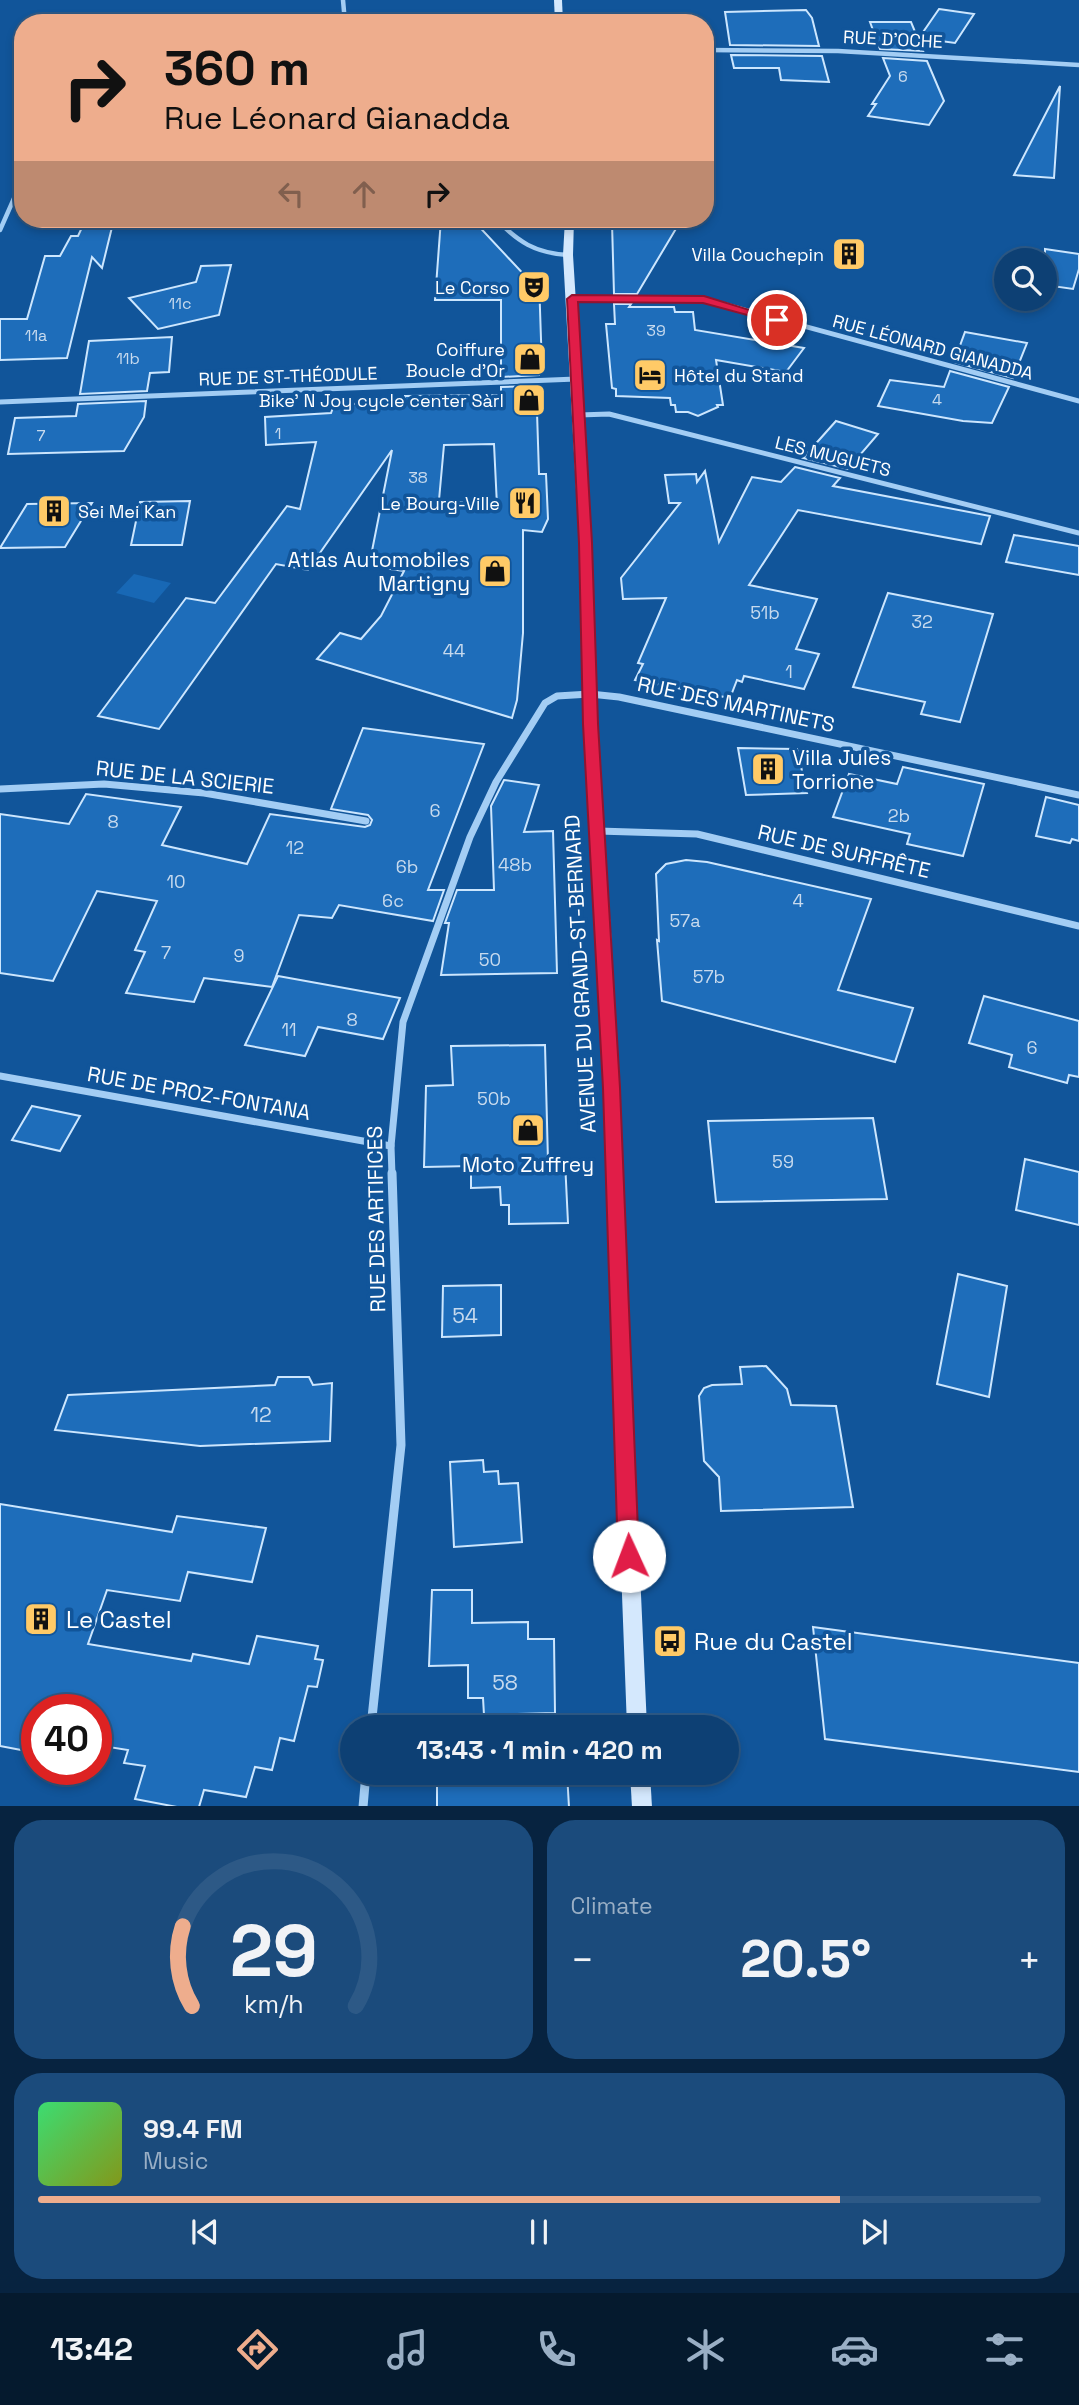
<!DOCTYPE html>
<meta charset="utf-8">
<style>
:root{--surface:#0d4074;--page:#1b4b7c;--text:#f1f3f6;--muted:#9aafc5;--line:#2d5986;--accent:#eead8d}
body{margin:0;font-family:"Space Grotesk",sans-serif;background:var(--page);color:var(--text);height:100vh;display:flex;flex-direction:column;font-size:26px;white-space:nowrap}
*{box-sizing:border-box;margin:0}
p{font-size:23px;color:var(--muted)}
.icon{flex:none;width:38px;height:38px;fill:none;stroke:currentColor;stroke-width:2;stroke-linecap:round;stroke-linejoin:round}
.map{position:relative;height:1806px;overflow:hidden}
.side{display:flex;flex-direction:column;gap:14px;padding:14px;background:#072340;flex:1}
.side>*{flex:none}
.guide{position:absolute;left:14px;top:14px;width:700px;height:214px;border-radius:28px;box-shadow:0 4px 10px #0003,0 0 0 2px var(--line);background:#eead8d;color:#111;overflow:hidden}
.controls{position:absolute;left:994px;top:248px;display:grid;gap:14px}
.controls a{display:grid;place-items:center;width:63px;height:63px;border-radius:50%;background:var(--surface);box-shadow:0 4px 10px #0003,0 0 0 2px var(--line);font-size:35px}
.speed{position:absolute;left:21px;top:1694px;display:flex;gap:14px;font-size:35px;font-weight:700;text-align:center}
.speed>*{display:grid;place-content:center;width:91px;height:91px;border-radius:50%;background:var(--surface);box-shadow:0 4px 10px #0003,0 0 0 2px var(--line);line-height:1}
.speed .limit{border:10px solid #d22;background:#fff;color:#111}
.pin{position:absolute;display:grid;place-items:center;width:60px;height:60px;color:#fff;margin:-30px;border:4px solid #fff;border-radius:50%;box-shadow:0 2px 7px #0007}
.me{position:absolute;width:77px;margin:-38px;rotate:358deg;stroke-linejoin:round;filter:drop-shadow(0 0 5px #0008)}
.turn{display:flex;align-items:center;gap:24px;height:147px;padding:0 35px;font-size:32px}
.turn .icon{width:91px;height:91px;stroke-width:2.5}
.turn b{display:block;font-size:49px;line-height:60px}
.lanes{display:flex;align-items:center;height:66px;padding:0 35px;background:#0003;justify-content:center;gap:35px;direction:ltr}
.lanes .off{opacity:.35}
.big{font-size:52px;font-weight:800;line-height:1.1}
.side .card{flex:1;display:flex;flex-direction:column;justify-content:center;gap:10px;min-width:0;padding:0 24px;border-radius:28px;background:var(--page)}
.side .dial{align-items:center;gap:0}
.dial svg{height:182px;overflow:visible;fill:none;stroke:var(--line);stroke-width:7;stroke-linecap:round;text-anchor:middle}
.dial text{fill:var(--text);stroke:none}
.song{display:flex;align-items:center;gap:21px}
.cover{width:84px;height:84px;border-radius:10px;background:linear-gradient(135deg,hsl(140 70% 55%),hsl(70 70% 35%))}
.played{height:7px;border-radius:4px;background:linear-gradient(90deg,var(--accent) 80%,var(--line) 80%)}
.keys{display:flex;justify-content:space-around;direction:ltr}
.heat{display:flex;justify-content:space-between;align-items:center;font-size:38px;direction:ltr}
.side .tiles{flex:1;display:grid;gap:14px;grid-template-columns:1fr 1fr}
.card:last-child{grid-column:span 2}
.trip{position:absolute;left:340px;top:1715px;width:399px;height:70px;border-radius:35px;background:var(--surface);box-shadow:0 4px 10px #0003,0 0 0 2px var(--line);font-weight:800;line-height:70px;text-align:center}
.dock{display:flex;height:112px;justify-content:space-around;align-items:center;background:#051a2e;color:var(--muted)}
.dock .icon{width:49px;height:49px}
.dock .current{color:var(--accent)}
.dock b{font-size:32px;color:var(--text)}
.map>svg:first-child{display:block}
.green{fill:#1868b5}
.building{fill:#1e6dba;stroke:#cce6fe;stroke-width:2;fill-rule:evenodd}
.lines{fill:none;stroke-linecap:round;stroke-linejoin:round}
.street-far3{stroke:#a3cdf4;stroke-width:4.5}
.street-far2{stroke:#a3cdf4;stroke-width:5}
.street-far1{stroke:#a3cdf4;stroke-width:7}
.street{stroke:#a3cdf4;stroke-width:9}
.secondary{fill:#d4e8fd;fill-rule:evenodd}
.route{fill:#e11d48;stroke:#92132f;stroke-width:2}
.labels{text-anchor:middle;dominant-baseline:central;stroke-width:7;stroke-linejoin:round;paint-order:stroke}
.far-number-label{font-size:16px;fill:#c7daee}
.far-street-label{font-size:18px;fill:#fff;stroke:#11559a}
.far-poi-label{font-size:18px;fill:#fff;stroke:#11559a;text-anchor:end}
.number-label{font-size:18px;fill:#c7daee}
.poi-label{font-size:21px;fill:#fff;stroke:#11559a;text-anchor:end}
.street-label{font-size:21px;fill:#fff;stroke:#11559a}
.near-number-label{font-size:21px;fill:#c7daee}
.near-poi-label{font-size:24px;fill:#fff;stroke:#11559a;text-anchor:start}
</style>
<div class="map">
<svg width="1079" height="1807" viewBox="0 0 1079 1807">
<rect width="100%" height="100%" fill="#11559a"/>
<polygon class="green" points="134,574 171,583 154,603 116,593"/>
<g class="building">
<polygon points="939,9 974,14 955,43 919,38"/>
<polygon points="806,10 812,18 819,46 730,45 725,12"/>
<polygon points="870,22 911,22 923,51 880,49"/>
<polygon points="731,55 822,56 829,82 781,80 779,68 734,68"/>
<polygon points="883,58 927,61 944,101 929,125 868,116 876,104 872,104 890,76"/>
<polygon points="1060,86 1054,178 1014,175"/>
<polygon points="86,219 114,219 102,268 92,257 67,358 0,360 0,319 27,319 45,256 60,256 71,236 78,236"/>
<polygon points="441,219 472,219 529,280 539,280 542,369 539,369 539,375 501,377 501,300 435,300"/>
<polygon points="680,222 637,294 614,294 612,223"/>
<polygon points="1045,249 1079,254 1079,269 1073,289 1045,285"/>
<polygon points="231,265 219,315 158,329 129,298 196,282 201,266"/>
<polygon points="614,304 631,304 629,307 674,307 675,312 693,312 695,330 804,348 786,372 716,360 723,405 717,405 718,407 698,416 688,412 676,412 675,405 671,405 670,398 616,396 616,389 612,388 606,324 615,324"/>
<polygon points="965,332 1027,343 1013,378 954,362"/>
<polygon points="172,337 169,372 150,373 147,391 80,394 89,341"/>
<polygon points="950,371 1009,387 992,423 963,421 878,406 890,380 944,387"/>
<path d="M539 386 540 412H537L539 474H546L548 519 542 532 523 530V633L517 700 512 718 317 659 340 633 361 639 381 616 404 571 369 566 392 450 308 570 276 564 159 729 98 716 186 598 215 603 287 506 300 509 316 442 266 445 265 417 331 413 334 405 405 401V396L501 395V387ZM494 444 497 506 439 500 444 445Z"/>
<polygon points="146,401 144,417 124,451 8,454 15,418 76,416 78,404"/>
<polygon points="836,421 878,434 848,469 803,458"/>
<polygon points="795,467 840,478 833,486 990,516 981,544 798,510 749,585 817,599 796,649 819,654 804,689 744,676 742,682 737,680 730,698 635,680 643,664 638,663 666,598 623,599 621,578 680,503 669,503 665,475 696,474 697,482 705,471 719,542 752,477 781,482"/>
<polygon points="190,501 182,545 131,545 140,502"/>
<polygon points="92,503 65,547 0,548 27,504"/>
<polygon points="1014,535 1079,546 1079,575 1006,562"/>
<polygon points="888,593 993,614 960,722 921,714 925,702 853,687"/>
<polygon points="363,728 484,744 428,890 444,890 433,921 339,905 332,918 299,915 272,987 204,978 194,1002 126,993 145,952 135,950 157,901 97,891 53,981 0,973 0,814 69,824 86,794 181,807 162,845 247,864 270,814 365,827 370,825 372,820 368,815 331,809"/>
<polygon points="738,748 797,749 807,793 746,795"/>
<polygon points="903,767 984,784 963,856 907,844 910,834 833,817 849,774 897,784"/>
<polygon points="504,780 539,785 524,832 553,831 557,973 441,975 449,923 445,923 457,890 494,890 491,806"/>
<polygon points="1046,797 1079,805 1079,841 1072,839 1070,843 1036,836"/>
<polygon points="686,860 707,862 871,899 838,990 913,1008 895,1062 662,1001 657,940 659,941 656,874 666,864"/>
<polygon points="278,976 400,998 383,1039 318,1027 305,1056 245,1045"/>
<polygon points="984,996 1079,1021 1079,1077 1069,1075 1067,1083 1009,1067 1012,1055 969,1043"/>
<polygon points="545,1045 548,1161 565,1161 568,1223 509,1224 509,1205 501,1205 500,1187 471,1188 471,1166 424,1167 426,1086 453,1085 451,1046"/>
<polygon points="32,1106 80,1116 60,1151 12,1140"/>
<polygon points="873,1118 887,1199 716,1202 708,1121"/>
<polygon points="1025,1159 1079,1172 1079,1225 1016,1210"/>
<polygon points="958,1274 1007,1286 989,1397 937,1384"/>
<polygon points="501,1285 501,1335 442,1337 443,1286"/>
<polygon points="766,1366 787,1389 791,1405 836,1406 853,1507 721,1511 719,1477 704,1461 699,1396 704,1388 712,1385 742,1384 740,1367"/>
<polygon points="278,1377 309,1377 313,1385 332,1383 330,1441 200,1446 55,1430 68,1395 275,1385"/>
<polygon points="483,1460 484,1472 498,1471 499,1484 518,1483 522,1542 454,1547 450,1462"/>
<polygon points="0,1504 172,1532 177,1516 266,1528 252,1582 188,1572 180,1601 107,1590 88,1644 191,1661 193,1654 249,1664 257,1636 318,1646 315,1659 323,1660 317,1687 308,1686 294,1741 280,1738 272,1770 255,1767 246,1797 204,1790 199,1807 177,1807 135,1799 145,1766 124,1763 128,1750 96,1745 96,1710 37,1710 37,1753 0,1746"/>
<polygon points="432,1590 472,1590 472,1623 528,1622 528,1639 554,1639 555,1713 484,1715 483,1698 468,1698 468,1665 429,1666"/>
<polygon points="813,1627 1079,1663 1079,1772 825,1739"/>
<polygon points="437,1773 567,1773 569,1807 437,1807"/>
</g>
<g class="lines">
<g class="street-far3">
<polyline points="343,0 345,23"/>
<polyline points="705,50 838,51 1079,65"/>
<path d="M496 219C518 242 535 253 568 255"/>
<polyline points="0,230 23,178"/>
<polyline points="572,299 706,299"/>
</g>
<g class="street-far2">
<polyline points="572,299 704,299 1079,401"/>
<polyline points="0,402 576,379"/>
<polyline points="579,415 609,414 1079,533"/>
</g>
<g class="street-far1">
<polyline points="0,789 104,784 204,793 366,821"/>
<polyline points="598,831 697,834 1079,926"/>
<polyline points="0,1076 391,1146"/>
<polyline points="392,1175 391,1146 403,1022 470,837 496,782 545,703 557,696 590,694 619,697 1079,795"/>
</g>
<g class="street">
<polyline points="371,1727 401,1445 392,1173"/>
<polyline points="363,1807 366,1773"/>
</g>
<g class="secondary">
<polygon points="554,0 562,0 563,23 555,23"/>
<polygon points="565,219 574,219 573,255 591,543 596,724 611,932 647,1727 627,1727 597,932 584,724 579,543 563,255"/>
<polygon points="630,1773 650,1773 652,1807 632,1807"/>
</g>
</g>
<polygon class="route" points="572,295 704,296 782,320 777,323 703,303 578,302 592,543 598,724 620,1088 639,1556 636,1563 629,1566 621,1563 618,1556 603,1088 583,724 579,543 567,299"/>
<defs>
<g id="building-square" transform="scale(1.75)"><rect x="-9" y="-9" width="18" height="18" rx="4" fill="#ffca67" stroke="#11559a"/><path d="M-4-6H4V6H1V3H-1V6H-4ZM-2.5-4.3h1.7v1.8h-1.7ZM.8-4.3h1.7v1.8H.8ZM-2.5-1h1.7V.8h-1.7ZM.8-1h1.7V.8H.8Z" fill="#111"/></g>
<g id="theatre-square" transform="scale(1.75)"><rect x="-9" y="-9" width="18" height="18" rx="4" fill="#ffca67" stroke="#11559a"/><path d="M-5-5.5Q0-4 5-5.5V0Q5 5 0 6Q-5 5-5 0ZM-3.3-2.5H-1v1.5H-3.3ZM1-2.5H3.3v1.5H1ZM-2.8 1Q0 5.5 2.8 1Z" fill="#111"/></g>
<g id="shop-square" transform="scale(1.75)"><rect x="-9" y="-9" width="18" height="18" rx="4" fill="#ffca67" stroke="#11559a"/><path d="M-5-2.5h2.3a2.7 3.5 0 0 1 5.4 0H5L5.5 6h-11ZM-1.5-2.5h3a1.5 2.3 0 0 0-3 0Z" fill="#111"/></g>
<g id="hotel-square" transform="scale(1.75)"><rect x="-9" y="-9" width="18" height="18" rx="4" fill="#ffca67" stroke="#11559a"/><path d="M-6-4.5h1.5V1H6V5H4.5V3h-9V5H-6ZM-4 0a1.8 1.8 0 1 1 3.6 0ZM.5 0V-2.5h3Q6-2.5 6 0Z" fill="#111"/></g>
<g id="restaurant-square" transform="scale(1.75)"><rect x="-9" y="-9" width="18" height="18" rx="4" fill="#ffca67" stroke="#11559a"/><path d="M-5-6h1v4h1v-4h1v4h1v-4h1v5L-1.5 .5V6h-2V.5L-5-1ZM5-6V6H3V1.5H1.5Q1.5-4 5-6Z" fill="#111"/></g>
<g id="bus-square" transform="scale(1.75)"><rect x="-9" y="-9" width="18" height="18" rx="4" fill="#ffca67" stroke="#11559a"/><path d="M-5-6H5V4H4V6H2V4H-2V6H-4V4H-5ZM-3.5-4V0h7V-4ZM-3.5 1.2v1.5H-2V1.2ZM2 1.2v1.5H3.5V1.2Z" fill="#111"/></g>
</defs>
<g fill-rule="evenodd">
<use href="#building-square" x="849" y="254"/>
<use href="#theatre-square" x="534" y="287"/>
<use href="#shop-square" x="530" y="359"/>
<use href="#hotel-square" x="650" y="375"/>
<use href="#shop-square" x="529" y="400"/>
<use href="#restaurant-square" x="525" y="503"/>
<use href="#building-square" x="54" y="511"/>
<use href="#shop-square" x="495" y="571"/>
<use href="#building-square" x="768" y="769"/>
<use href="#shop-square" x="528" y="1130"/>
<use href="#building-square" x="41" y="1619"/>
<use href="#bus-square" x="670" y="1641"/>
</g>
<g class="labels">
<g class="far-number-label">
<text x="903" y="76">6</text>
<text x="180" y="303">11c</text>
<text x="656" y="330">39</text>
<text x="36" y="335">11a</text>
<text x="128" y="358">11b</text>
<text x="937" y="399">4</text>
<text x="278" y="433">1</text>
<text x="41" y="435">7</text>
<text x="418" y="477">38</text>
</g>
<g class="far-street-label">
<text transform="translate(893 39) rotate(3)">RUE D'OCHE</text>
<text transform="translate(933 347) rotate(15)">RUE LÉONARD GIANADDA</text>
<text transform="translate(288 376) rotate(-2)">RUE DE ST-THÉODULE</text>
<text transform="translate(833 456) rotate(14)">LES MUGUETS</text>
</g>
<g class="far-poi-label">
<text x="824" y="254">Villa Couchepin</text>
<text x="510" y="287">Le Corso</text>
<text x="505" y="349">Coiffure<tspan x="505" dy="21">Boucle d'Or</tspan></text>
<text x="674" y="375" text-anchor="start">Hôtel du Stand</text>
<text x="504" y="400">Bike' N Joy cycle center Sàrl</text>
<text x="500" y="503">Le Bourg-Ville</text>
<text x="78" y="511" text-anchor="start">Sei Mei Kan</text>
</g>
<g class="number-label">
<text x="765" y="612">51b</text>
<text x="922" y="621">32</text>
<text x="454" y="650">44</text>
<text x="789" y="671">1</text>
<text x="435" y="810">6</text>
<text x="899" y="815">2b</text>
<text x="113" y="821">8</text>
<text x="295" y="847">12</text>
<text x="515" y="864">48b</text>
<text x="407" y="866">6b</text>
<text x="176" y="881">10</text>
<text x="393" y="900">6c</text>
<text x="798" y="900">4</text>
<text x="685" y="920">57a</text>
<text x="166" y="952">7</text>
<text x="239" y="955">9</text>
<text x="490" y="959">50</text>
<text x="709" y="976">57b</text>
<text x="352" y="1019">8</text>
<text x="289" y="1029">11</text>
<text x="1032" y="1047">6</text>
<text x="494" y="1098">50b</text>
<text x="783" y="1161">59</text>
</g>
<g class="poi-label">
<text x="470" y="559">Atlas Automobiles<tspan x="470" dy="24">Martigny</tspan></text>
<text x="792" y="757" text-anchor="start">Villa Jules<tspan x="792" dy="24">Torrione</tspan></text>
<text x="528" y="1164" text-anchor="middle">Moto Zuffrey</text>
</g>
<g class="street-label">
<text transform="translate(736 704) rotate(12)">RUE DES MARTINETS</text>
<text transform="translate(185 777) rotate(6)">RUE DE LA SCIERIE</text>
<text transform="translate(844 851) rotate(13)">RUE DE SURFRÊTE</text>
<text transform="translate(580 974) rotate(-93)">AVENUE DU GRAND-ST-BERNARD</text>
<text transform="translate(199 1093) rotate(10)">RUE DE PROZ-FONTANA</text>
<text transform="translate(376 1219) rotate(-91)">RUE DES ARTIFICES</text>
</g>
<g class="near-number-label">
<text x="465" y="1315">54</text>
<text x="261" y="1414">12</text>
<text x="505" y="1682">58</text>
</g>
<g class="near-poi-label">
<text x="66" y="1619">Le Castel</text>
<text x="694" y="1641">Rue du Castel</text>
</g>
</g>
</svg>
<div class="controls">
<a><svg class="icon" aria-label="search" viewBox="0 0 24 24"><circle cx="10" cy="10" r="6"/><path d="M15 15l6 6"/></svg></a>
</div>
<div class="speed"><div class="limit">40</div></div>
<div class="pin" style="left:777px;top:320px;background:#d93025"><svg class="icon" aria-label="arrive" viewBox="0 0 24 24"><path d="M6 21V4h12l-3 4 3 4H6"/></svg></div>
<svg class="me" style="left:629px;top:1556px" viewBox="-20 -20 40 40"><circle r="19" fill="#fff"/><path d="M0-13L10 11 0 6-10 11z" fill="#e11d48"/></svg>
<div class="trip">13:43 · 1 min · 420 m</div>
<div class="guide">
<div class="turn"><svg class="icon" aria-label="right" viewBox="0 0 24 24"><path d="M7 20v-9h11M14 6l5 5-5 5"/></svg><div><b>360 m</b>Rue Léonard Gianadda</div></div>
<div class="lanes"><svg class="icon off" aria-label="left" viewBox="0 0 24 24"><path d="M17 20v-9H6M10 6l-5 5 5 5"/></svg><svg class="icon off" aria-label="ahead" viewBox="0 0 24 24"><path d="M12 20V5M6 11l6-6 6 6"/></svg><svg class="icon" aria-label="right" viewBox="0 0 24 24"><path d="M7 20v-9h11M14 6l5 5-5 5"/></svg></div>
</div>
</div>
<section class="side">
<div class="tiles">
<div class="card dial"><svg viewBox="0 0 100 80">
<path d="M14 69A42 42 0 1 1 86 69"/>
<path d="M14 69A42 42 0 0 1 10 34" stroke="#eead8d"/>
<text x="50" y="56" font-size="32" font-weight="700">29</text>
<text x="50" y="72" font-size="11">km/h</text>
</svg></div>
<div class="card"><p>Climate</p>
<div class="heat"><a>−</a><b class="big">20.5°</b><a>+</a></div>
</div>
<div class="card">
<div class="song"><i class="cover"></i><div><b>99.4 FM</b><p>Music</p></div></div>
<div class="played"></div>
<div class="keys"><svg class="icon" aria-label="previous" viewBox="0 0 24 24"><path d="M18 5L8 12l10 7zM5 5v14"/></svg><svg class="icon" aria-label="pause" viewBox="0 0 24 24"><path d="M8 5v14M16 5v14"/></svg><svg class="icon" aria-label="next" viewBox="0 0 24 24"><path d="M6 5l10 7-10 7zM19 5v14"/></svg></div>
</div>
</div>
</section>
<nav class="dock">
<b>13:42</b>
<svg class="icon current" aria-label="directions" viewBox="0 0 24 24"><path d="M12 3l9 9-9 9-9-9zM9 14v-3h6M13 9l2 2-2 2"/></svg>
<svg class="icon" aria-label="music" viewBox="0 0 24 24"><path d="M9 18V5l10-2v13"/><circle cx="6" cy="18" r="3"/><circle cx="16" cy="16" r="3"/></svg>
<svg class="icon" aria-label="phone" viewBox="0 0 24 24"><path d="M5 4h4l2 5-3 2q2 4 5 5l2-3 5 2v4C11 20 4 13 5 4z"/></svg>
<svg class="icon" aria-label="climate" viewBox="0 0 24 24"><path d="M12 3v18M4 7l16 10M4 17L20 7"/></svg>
<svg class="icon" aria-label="car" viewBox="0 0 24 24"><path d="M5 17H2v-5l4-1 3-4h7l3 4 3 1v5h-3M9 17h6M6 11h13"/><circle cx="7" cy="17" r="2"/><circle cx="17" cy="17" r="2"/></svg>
<svg class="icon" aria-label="filters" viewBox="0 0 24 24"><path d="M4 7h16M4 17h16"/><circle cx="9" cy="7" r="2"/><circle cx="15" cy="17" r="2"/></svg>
</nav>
